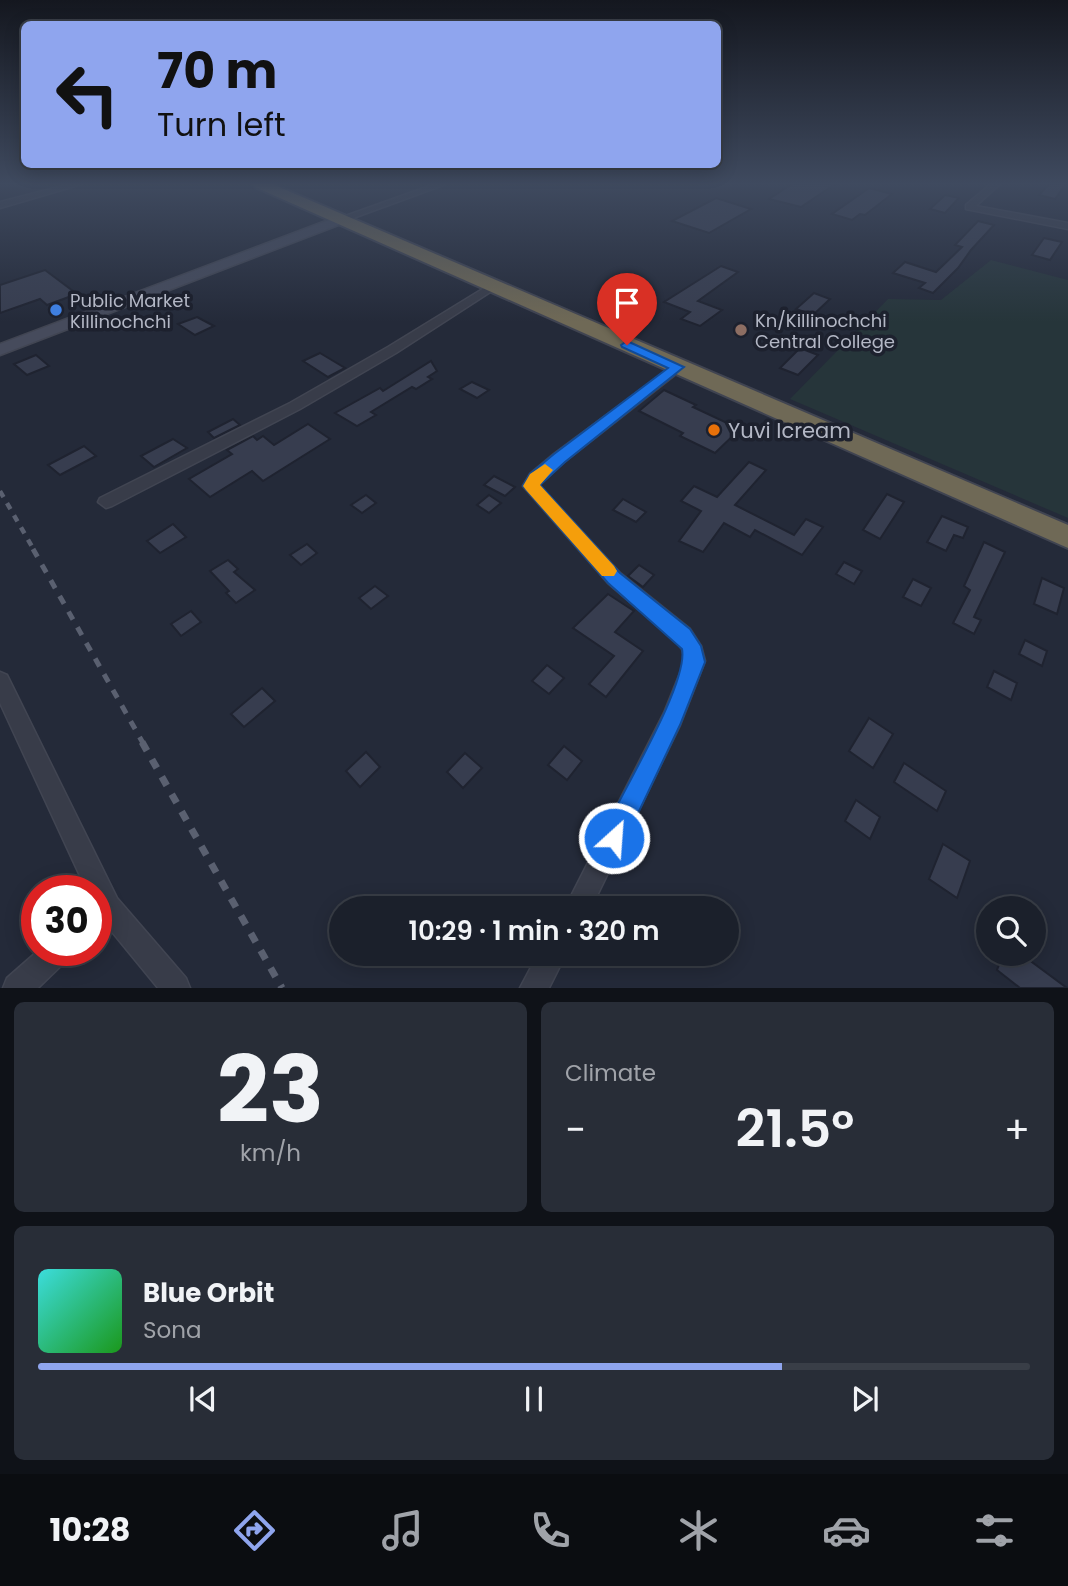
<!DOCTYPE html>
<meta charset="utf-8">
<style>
:root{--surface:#1b202b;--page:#282d37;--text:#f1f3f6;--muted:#a0a3a9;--line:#393e47;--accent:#8fa5ee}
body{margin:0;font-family:Poppins,sans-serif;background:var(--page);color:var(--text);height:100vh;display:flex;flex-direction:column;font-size:26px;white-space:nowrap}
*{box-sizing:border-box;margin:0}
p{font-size:23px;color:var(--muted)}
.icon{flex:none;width:38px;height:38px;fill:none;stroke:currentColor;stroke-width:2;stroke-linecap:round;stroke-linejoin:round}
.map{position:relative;height:988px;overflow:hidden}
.drawer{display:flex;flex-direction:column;gap:14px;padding:14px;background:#0f1218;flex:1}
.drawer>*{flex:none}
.banner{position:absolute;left:21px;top:21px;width:700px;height:147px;border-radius:10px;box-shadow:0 4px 18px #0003,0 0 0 2px var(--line);background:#8fa5ee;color:#111;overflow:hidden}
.controls{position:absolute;left:976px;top:896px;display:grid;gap:14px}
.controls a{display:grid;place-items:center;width:70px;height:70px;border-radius:50%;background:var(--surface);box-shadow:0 4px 18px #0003,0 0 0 2px var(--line);font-size:35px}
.speed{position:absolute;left:21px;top:875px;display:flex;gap:14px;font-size:35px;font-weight:700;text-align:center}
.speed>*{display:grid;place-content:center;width:91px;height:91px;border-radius:50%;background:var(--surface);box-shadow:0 4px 18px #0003,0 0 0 2px var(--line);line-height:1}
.speed .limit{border:10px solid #d22;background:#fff;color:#111}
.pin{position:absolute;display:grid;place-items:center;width:60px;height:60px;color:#fff;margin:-72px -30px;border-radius:50% 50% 50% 0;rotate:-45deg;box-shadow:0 0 7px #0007}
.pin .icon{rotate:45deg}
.me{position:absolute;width:77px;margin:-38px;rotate:26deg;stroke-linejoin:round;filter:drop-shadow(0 0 5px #0008)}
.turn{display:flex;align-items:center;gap:24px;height:147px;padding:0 21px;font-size:32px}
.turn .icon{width:91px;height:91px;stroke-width:2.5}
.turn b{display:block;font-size:49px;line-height:60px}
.big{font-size:52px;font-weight:600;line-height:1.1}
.drawer .tile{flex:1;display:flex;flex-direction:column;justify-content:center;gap:10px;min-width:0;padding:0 24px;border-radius:10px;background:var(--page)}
.drawer .dial{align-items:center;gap:0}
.dial b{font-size:91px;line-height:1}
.song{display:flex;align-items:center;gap:21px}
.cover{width:84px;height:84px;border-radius:10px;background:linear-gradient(135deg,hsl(180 70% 55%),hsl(120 70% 35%))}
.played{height:7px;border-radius:4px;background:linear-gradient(90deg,var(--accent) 75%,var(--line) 75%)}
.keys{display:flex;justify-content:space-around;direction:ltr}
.heat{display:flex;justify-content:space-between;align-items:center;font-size:38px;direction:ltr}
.drawer .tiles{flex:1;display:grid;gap:14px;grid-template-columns:1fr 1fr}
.tile:last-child{grid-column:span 2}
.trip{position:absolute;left:329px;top:896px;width:410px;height:70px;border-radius:35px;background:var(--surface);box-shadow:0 4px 18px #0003,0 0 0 2px var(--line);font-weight:600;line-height:70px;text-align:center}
.dock{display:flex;height:112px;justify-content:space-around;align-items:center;background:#0b0d11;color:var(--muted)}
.dock .icon{width:49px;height:49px}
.dock .selected{color:var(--accent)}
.dock b{font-size:32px;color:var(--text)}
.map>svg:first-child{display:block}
.green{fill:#26353a}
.building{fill:#373d4f;stroke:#1f2330;stroke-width:2}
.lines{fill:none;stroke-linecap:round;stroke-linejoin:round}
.street-casing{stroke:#414552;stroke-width:3}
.secondary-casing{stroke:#414552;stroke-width:3}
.highway-casing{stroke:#404451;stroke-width:4}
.street{fill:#383c49;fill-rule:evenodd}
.secondary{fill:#464b5c;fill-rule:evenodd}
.highway{fill:#6f6956;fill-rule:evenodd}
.rail-far2{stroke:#5a6070;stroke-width:4.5;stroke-dasharray:7 7;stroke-linecap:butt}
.rail-far1{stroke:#5a6070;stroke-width:5;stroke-dasharray:9 9;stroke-linecap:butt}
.rail{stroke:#5a6070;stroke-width:7;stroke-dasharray:10 10;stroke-linecap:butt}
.route{fill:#1a73e8;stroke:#114b97;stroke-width:2}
.slow{fill:#f59e0b}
.shop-dot{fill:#3f7fe0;stroke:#1d212e;stroke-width:2.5}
.education-dot{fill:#8d6e63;stroke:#1d212e;stroke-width:2.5}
.food-dot{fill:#e8710a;stroke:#1d212e;stroke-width:2.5}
.labels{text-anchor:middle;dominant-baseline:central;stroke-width:7;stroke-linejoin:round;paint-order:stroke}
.far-poi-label{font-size:18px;fill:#b3b7c5;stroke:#1d212e;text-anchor:start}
.poi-label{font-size:21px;fill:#b3b7c5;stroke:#1d212e;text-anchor:start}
</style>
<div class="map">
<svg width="1068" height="988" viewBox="0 0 1068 988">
<rect width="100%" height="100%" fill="#242a39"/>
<polygon class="green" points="991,260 1068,280 1068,518 790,399 888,299 941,300"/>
<g class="building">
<polygon points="792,184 835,184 801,207 769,199"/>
<polygon points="1049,184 1066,184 1055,199 1039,195"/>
<polygon points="869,188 892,194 865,215 860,214 852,220 832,214"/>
<polygon points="945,195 959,198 945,213 930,209"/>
<polygon points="716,198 751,209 709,233 672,221"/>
<polygon points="978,221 994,225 971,250 958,268 933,293 919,288 925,283 893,273 905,262 936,272 962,247 955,245"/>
<polygon points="1044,238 1062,242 1050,260 1032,255"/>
<polygon points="721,266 738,272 698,301 722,310 700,326 681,319 690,312 664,302"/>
<polygon points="45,270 77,294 47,305 40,299 0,313 0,285"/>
<polygon points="814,293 830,299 813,315 796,309"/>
<polygon points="197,317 214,326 195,335 178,324"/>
<polygon points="800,348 818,355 798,375 780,368"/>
<polygon points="320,353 345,368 328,377 303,361"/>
<polygon points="36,355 49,366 27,375 14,364"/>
<polygon points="431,361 437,371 428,377 432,379 416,389 412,387 371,412 376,415 357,426 335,413 380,388 383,391"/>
<polygon points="472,382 489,390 477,398 460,389"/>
<polygon points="664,390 696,405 693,407 740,429 715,453 680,436 683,433 639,411"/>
<polygon points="233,419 240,425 214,438 208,432"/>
<polygon points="308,424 330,439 263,481 252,471 210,497 189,479 232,454 227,450 253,436 257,440 263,436 274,445"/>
<polygon points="173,439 187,448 154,467 141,456"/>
<polygon points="84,446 96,456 60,475 48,465"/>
<polygon points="749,462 766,470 735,505 794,535 806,519 823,527 802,555 755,530 750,537 724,523 703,552 679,541 701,511 681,501 694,486 717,497"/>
<polygon points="494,476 515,487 505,496 484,485"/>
<polygon points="887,494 904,502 880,539 863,530"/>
<polygon points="366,495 376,503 362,513 351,505"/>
<polygon points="489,495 501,503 489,513 477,505"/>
<polygon points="623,499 646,512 636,522 613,510"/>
<polygon points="942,516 968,527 963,538 954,535 946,551 927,542"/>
<polygon points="173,524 186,537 160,553 147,541"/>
<polygon points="984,542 1005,552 974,617 981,620 974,634 953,623 970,590 964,586"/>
<polygon points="307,544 317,553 301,565 290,555"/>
<polygon points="228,560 238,569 234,572 255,590 236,603 226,593 229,591 210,571"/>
<polygon points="844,562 862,571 854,584 836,574"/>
<polygon points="639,565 654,575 643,587 628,576"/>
<polygon points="1042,578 1064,588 1057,614 1034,604"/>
<polygon points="913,579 931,588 921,606 903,597"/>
<polygon points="375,586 388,596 371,609 359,598"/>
<polygon points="608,594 634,611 615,632 643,651 606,697 589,684 614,656 573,628"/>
<polygon points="191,611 201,622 181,636 171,624"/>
<polygon points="1025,640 1047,651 1042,666 1019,654"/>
<polygon points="547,665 564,678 549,694 532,681"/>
<polygon points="994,671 1017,683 1011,700 987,687"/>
<polygon points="262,688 275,701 244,727 231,714"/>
<polygon points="869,718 893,734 873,768 849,751"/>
<polygon points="564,746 582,761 567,780 548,765"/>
<polygon points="366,752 380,767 360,787 346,771"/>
<polygon points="465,753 482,768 463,788 447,772"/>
<polygon points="904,763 946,791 937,811 894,782"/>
<polygon points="856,800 880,817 870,839 845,821"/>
<polygon points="943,844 970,861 957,898 929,879"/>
<polygon points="1003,954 1021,954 1067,988 1020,988 997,970"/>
</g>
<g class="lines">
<g class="street-casing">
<g id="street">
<polygon points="70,184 82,184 0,208 0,202"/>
<polygon points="435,184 446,184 345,221 337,219"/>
<polygon points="991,184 1000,184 976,206 1068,223 1068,229 966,209 966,205"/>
<polygon points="494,282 499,285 498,287 396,353 300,409 112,506 106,508 98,502 100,498 290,403 388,347"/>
<polygon points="677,363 681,364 681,370 564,462 539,485 620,573 690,629 701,646 705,661 680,725 591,908 565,908 664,713 685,661 682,649 676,641 608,583 523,486 530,474 554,454"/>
<polygon points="0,672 7,675 117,898 186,978 190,988 158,988 99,916 96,910 96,891 87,891 0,703"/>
<polygon points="39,950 72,950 68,959 38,988 3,988 7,978"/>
<polygon points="538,954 566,954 549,988 520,988"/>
</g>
</g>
<g class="secondary-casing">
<polygon id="secondary" points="342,215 346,216 346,222 0,355 0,344"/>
</g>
<g class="highway-casing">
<polygon id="highway" points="253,184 272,184 1068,525 1068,548 255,187"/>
</g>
<use href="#street" class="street"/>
<use href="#secondary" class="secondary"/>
<use href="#highway" class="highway"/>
<polyline class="rail-far2" points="0,491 34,550"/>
<polyline class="rail-far1" points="33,549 143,743"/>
<polyline class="rail" points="142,742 282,988"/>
</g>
<linearGradient id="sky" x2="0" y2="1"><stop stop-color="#14171f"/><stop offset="0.57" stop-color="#3f4a5f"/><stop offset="1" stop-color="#3f4a5f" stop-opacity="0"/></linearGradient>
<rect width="1068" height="322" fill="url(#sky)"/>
<path class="route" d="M627 341 684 367 565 462 540 485 620 573 690 629 701 646 705 662 680 725 622 847 614 850 605 847 601 838C618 798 689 684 682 649L608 583 523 486 530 474 554 454 668 368 622 347 621 345Z"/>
<polygon class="slow" points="545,464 553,470 540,485 614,566 617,571 614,576 602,576 526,490 523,486 530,474"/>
<circle class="shop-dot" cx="56" cy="310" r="7"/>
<circle class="education-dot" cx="741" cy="330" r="7"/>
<circle class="food-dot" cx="714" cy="430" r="7"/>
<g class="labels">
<g class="far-poi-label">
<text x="70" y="300">Public Market<tspan x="70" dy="21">Killinochchi</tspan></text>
<text x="755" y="320">Kn/Killinochchi<tspan x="755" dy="21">Central College</tspan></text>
</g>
<g class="poi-label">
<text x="728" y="430">Yuvi Icream</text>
</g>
</g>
</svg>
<div class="controls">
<a><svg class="icon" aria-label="search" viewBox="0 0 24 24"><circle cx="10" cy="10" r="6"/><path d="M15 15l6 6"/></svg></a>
</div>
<div class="speed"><div class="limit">30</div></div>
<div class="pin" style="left:627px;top:345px;background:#d93025"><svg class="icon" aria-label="arrive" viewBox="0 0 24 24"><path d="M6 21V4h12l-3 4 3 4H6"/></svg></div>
<svg class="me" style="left:614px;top:838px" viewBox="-20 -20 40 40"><circle r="17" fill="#1a73e8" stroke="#fff" stroke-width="3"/><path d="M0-11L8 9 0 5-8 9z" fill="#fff"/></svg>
<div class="trip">10:29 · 1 min · 320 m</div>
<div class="banner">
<div class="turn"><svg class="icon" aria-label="left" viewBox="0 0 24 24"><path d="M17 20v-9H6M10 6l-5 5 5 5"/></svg><div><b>70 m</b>Turn left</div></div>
</div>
</div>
<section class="drawer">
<div class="tiles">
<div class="tile dial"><b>23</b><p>km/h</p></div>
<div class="tile"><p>Climate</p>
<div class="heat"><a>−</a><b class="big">21.5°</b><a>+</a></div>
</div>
<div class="tile">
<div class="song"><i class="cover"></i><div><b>Blue Orbit</b><p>Sona</p></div></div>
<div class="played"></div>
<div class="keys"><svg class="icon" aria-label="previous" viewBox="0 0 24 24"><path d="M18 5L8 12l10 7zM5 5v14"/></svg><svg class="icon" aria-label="pause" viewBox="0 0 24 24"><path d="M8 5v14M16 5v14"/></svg><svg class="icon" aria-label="next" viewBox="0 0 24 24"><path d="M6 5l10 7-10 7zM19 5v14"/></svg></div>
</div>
</div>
</section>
<nav class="dock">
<b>10:28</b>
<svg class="icon selected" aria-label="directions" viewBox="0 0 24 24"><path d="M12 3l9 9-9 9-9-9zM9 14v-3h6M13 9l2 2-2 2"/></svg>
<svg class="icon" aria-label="music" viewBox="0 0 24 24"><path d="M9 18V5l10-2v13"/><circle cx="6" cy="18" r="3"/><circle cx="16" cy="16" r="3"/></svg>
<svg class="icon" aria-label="phone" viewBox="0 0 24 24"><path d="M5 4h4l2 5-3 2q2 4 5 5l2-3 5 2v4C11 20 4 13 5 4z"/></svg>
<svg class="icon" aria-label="climate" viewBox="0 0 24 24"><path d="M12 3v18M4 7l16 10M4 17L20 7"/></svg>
<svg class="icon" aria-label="car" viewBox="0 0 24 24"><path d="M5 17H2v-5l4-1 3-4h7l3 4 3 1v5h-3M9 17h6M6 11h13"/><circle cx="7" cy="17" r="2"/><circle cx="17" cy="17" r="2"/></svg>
<svg class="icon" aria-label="filters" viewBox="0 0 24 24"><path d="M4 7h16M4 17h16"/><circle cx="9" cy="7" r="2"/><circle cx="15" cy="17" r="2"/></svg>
</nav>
